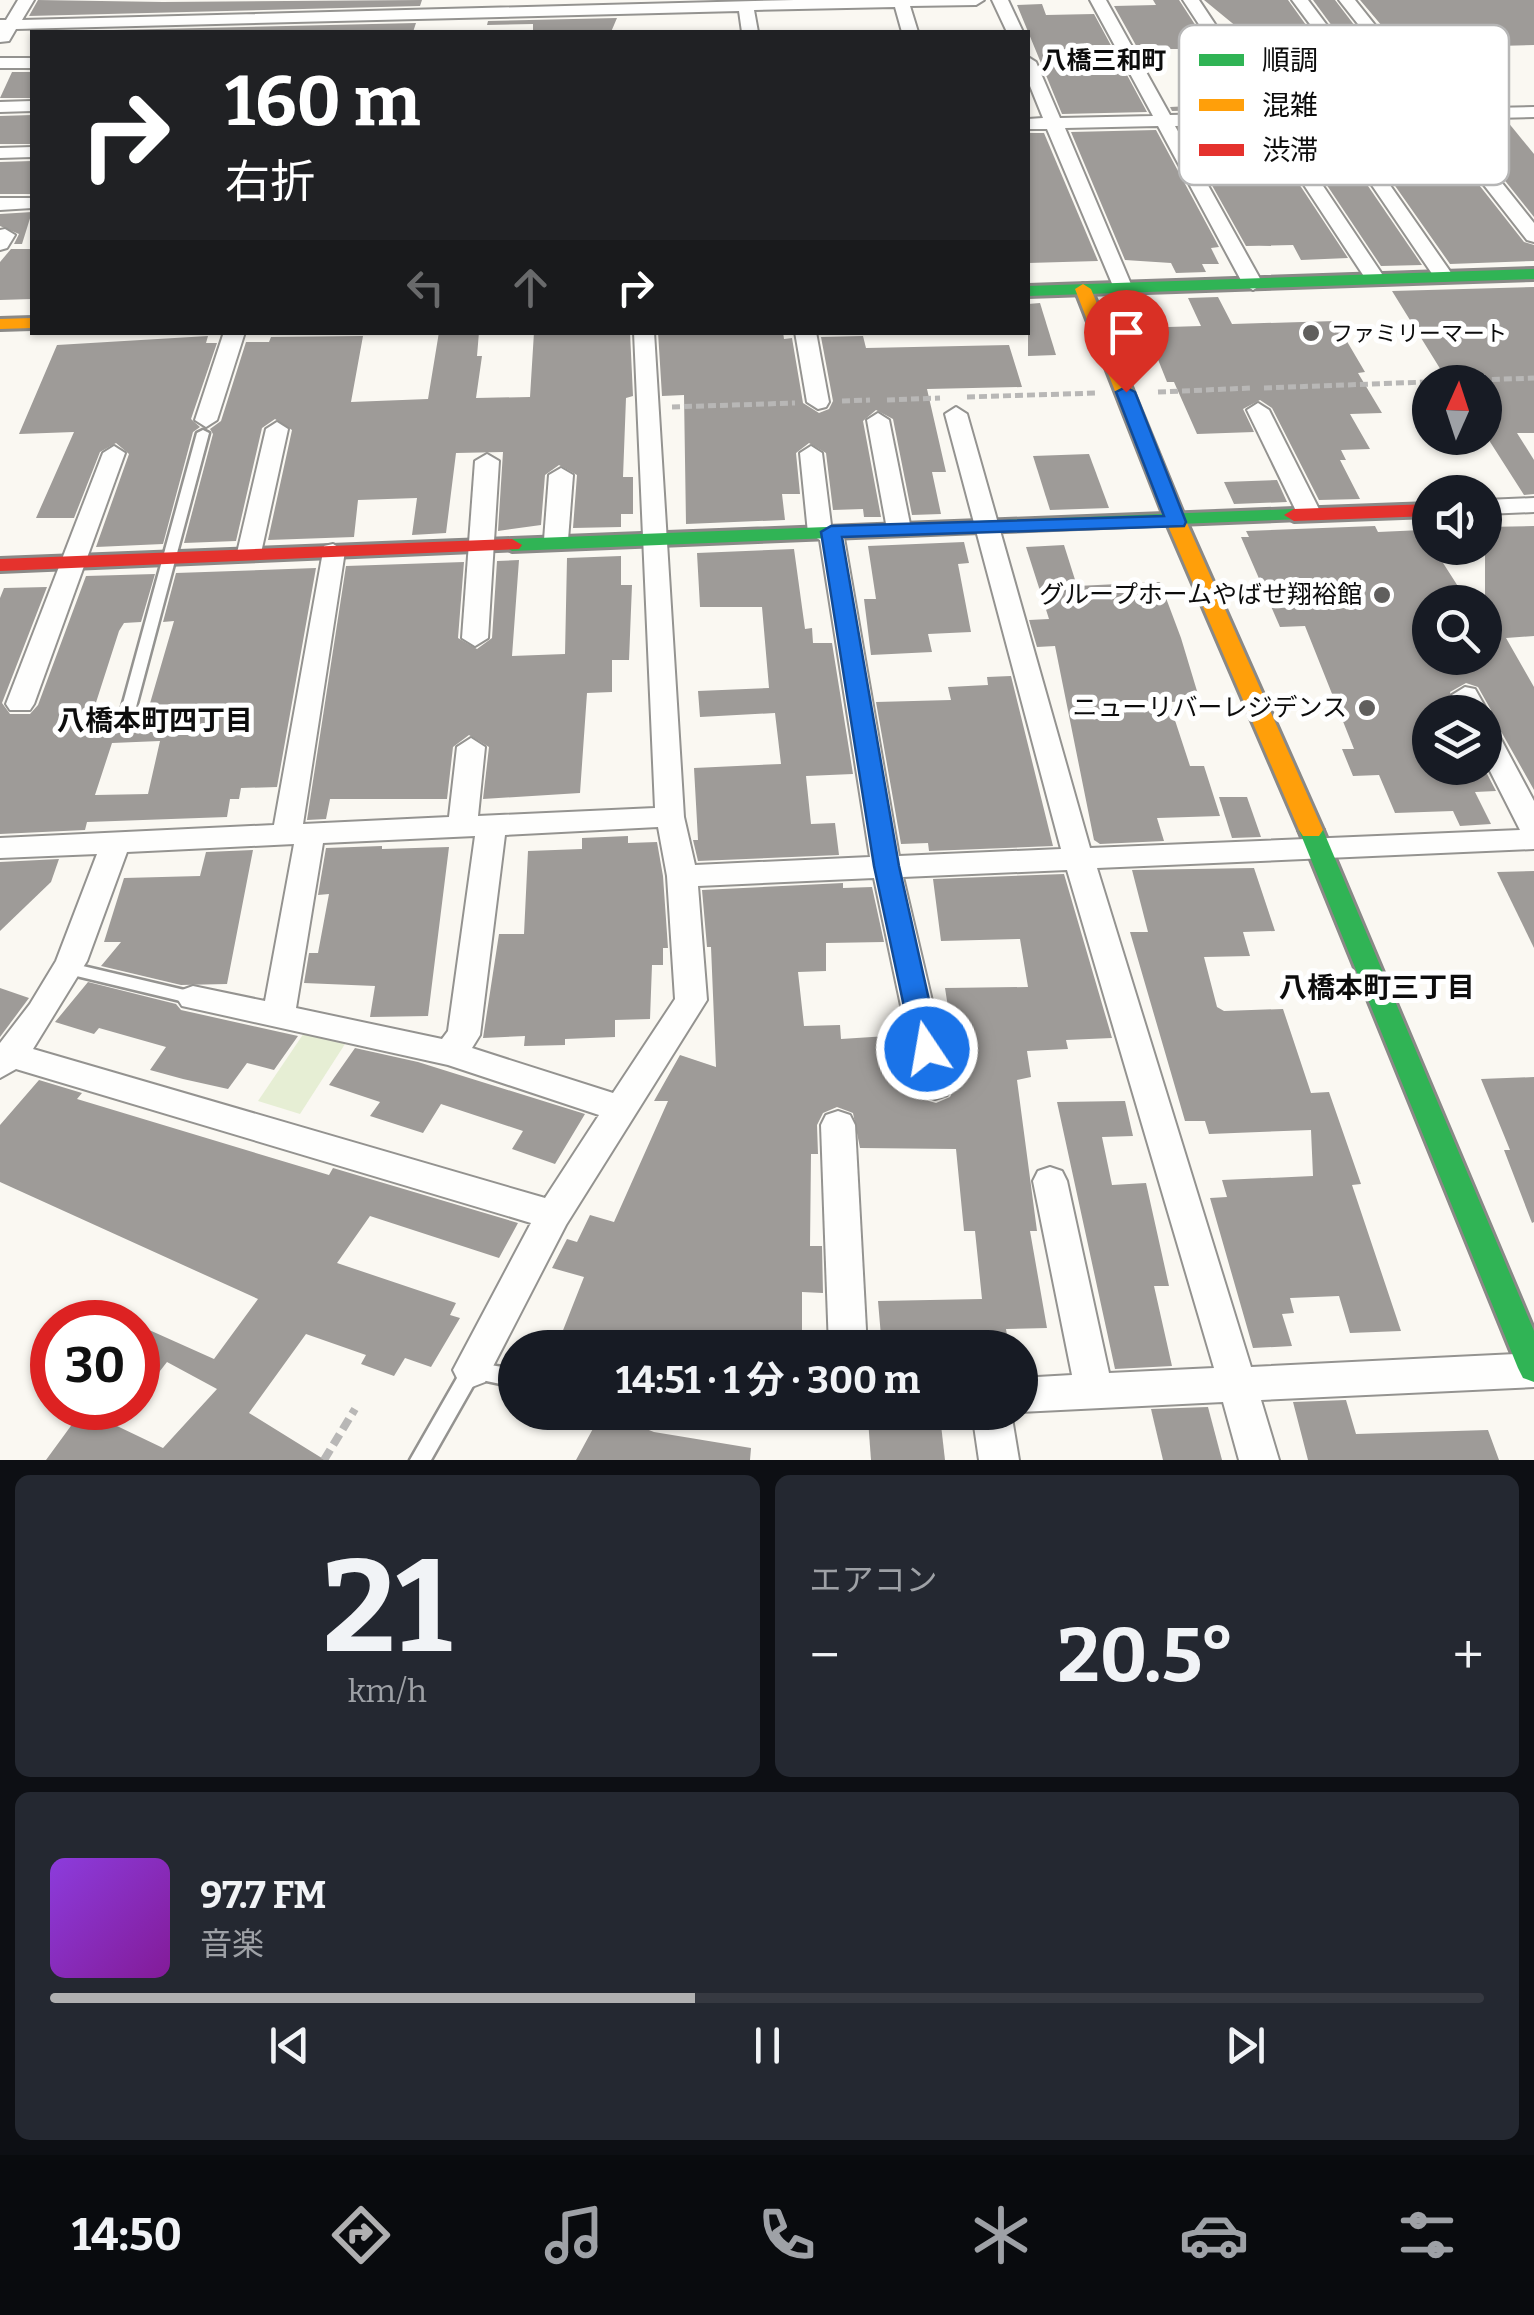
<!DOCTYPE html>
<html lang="ja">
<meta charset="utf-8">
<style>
:root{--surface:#171b24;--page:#242831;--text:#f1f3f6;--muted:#9ea1a6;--line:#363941;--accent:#b0b0b1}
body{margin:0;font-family:Bitter,"Noto Sans JP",serif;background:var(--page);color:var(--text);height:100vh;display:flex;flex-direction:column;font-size:38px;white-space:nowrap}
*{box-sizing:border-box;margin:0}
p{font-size:32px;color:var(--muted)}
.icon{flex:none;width:55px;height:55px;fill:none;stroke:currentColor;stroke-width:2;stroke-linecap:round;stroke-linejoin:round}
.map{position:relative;height:1460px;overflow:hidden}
.panel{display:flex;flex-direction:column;gap:15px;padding:15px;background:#0d0f14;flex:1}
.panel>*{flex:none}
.banner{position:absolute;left:30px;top:30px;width:1000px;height:305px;border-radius:0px;box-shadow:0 2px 8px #0004;background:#202124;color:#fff;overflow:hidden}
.needle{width:65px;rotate:3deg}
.fabs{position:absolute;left:1412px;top:365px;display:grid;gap:20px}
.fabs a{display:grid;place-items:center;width:90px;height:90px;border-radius:50%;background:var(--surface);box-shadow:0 2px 8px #0004;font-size:50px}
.speed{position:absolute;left:30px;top:1300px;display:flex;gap:20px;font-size:50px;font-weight:700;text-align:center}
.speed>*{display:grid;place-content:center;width:130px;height:130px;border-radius:50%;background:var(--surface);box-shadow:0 2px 8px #0004;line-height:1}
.speed .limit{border:15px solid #d22;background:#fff;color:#111}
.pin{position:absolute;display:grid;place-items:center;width:85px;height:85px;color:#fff;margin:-102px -42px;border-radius:50% 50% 50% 0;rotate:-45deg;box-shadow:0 0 10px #0007}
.pin .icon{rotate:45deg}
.me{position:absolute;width:110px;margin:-55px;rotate:348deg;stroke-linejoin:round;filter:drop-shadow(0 0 8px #0008)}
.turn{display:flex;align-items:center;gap:35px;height:210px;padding:0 30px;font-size:45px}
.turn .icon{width:130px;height:130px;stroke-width:2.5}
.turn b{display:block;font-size:70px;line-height:85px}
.lanes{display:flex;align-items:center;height:95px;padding:0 30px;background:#0003;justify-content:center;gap:50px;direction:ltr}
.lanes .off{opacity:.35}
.big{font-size:75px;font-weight:700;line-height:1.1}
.panel .widget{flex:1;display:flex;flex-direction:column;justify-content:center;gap:15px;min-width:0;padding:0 35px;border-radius:15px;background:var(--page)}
.panel .dial{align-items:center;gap:0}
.dial b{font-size:130px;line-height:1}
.song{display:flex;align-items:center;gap:30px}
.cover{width:120px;height:120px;border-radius:15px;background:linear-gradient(135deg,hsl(270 70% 55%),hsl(290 70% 35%))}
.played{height:10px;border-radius:5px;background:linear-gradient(90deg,var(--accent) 45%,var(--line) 45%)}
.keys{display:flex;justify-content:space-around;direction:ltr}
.heat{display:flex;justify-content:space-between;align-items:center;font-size:55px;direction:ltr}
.panel .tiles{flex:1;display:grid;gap:15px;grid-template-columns:1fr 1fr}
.widget:last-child{grid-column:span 2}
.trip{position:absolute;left:498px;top:1330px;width:540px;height:100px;border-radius:50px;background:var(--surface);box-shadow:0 2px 8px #0004;font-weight:700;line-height:100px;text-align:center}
.dock{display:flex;height:160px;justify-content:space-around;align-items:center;background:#090b0e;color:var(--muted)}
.dock .icon{width:70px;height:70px}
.dock .current{color:var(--accent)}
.dock b{font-size:45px;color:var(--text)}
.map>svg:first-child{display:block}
.green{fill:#e6eed4}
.building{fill:#9e9b98;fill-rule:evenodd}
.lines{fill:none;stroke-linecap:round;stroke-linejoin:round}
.lane-casing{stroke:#949390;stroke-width:5}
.street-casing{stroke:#949390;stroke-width:4}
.fast-casing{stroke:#8a8987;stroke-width:6}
.slow-casing{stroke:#8a8987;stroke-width:6}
.jam-casing{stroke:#8a8987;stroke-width:6}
.path-far1{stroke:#b8b7b6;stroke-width:5;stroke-dasharray:8 4;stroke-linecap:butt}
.path{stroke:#b8b7b6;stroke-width:8;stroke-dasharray:12 6;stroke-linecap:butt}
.lane{fill:#fefefd;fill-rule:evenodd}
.street{fill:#fefefd;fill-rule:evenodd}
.fast{fill:#30b455;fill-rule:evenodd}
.slow{fill:#ff9f0a;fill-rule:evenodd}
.jam{fill:#e5322d;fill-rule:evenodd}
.route{fill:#1a73e8;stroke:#114b97;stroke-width:2.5}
.poi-dot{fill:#605f5d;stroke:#fff;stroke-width:4}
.labels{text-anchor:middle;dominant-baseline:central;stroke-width:10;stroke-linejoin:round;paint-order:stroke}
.far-poi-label{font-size:22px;fill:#0d0d0d;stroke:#fff;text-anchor:start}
.far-quarter-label{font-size:25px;font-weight:bold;fill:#0d0d0d;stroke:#fff}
.poi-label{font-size:25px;fill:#0d0d0d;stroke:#fff;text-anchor:end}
.neighbourhood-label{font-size:28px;font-weight:bold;fill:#0d0d0d;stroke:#fff}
.key{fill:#fff;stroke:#b6b6b6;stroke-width:2.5}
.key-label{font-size:28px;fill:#0d0d0d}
</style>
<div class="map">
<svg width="1534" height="1460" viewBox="0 0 1534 1460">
<rect width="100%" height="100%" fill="#faf8f2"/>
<polygon class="green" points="304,1033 345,1044 300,1114 258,1101"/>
<g class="building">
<polygon points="38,0 163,2 422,0 420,6 29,16"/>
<polygon points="1153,0 1179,0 1250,109 1172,111 1170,107 1211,105 1179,49 1138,49 1114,6 1156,5"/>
<polygon points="1204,0 1288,0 1342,75 1368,97 1362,107 1336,108"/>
<polygon points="1313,0 1335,0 1358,30 1335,30"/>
<polygon points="1360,0 1534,0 1534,45 1459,47 1469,59 1449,61 1485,104 1449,105"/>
<polygon points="1042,4 1046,15 1094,14 1147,112 1062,114 1017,5"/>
<polygon points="617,18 611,32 533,32 533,24 487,25 488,21"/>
<polygon points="416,23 413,32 26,32"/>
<polygon points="12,72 32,72 32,98 0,98"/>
<polygon points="32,115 32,144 0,144 0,116"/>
<polygon points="1507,121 1534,154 1534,217 1459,123"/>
<polygon points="1431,124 1524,242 1534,245 1534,261 1450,264 1353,126"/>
<polygon points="1327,126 1422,265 1381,266 1288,127"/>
<polygon points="1262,128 1348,258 1301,260 1293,245 1246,246 1181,130"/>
<polygon points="1156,130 1219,247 1211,248 1219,264 1202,264 1206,272 1176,273 1171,263 1125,260 1071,132"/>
<polygon points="1028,133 1044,133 1098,261 1028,263"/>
<polygon points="32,161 32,194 0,194 0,162"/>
<polygon points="32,212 22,244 14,244 19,234 0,226 0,214"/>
<polygon points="11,249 32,249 32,299 0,300 0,262"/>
<polygon points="1534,287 1534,433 1517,433 1534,460 1534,494 1524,495 1485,434 1485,374 1444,375 1392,291"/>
<polygon points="1218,297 1232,324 1335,321 1365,372 1358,373 1382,413 1350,414 1370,449 1341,450 1346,460 1340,460 1360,499 1319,500 1272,408 1260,400 1243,409 1254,432 1197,434 1174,382 1167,382 1157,357 1148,357 1135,328 1201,326 1188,298"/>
<polygon points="1040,303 1056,355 1028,356 1028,304"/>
<polygon points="439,332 479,332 477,356 482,356 476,398 530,397 534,332 630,332 633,396 626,398 623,477 633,477 633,514 621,514 621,527 573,528 577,475 559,465 545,475 541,525 498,531 503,452 456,453 446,533 412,535 417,498 358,500 354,537 268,540 292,430 275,419 262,428 236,541 184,543 213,434 210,429 221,421 246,342 269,342 271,337 363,336 351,402 428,399"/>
<polygon points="658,332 783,332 784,339 792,338 803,403 819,413 829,409 833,401 821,337 863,336 866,348 1009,345 1022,387 927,389 946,472 932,472 941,514 912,515 893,419 876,410 863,421 881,517 864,517 863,509 833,510 826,453 809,443 796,453 800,494 782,494 785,520 686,524 684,395 662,396"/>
<polygon points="208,336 206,343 217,343 191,419 200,427 193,432 163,544 96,547 129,454 116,443 100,452 74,518 36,518 74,432 19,434 57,345"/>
<polygon points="1089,454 1109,508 1050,510 1033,456"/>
<polygon points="1277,480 1287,502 1234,504 1224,482"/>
<polygon points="1375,526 1378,532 1422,530 1468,602 1430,602 1430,664 1485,662 1485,527 1534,526 1534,636 1506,638 1534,687 1534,790 1498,726 1485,722 1491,710 1478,687 1466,683 1450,692 1457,712 1430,712 1430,768 1484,768 1496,791 1475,792 1491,824 1460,826 1453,811 1395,813 1379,775 1353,776 1342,749 1354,749 1305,626 1280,627 1241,537 1249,537 1246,531"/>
<polygon points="964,542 969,563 958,564 971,632 928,634 932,652 871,655 864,599 876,599 868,546"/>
<polygon points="1064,545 1077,586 1160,582 1181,638 1200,701 1169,702 1190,766 1204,766 1220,816 1157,818 1164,841 1100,844 1094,840 1055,646 1037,647 1029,620 1049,619 1026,547"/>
<polygon points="794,549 805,629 812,628 813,643 832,643 853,774 806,776 811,824 835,823 839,855 698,861 693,840 698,840 694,768 781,764 775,713 700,717 698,691 769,688 762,607 700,607 697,553"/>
<polygon points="621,556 621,585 632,585 629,660 612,660 612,692 587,693 580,793 483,799 489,747 469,735 453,747 447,799 330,799 326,819 307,820 346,566 464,562 458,638 477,649 492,638 497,561 519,560 512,656 565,654 567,558"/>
<path d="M316 568 277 787 241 788 239 799H230L227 817 87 822 85 830 0 834V598L4 588 47 587 2 703 10 714H30L38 705 86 576 155 574 141 622 124 623 119 631 91 718 146 717 174 621 163 622 176 573ZM160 741 148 794 95 795 112 743Z"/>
<polygon points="1011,676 1053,846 929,851 928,843 901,844 876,702 951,700 948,687 988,685 987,677"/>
<polygon points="1219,797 1247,797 1261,837 1232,838"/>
<polygon points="628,836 628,843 657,842 663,876 668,948 663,948 663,965 652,965 650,1019 615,1020 615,1037 565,1039 565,1045 524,1046 525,1036 483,1038 499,934 524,934 528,851 582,849 582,838"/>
<polygon points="382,846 382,849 449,847 428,1016 370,1017 375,986 304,983 309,953 318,953 329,894 318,895 326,848"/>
<polygon points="253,850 227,984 181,985 101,966 121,942 104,942 124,878 200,876 206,852"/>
<polygon points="59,859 51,882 0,931 0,862"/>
<polygon points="1254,868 1275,931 1243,932 1250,956 1204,957 1217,1007 1224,1011 1283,1009 1311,1093 1329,1092 1361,1184 1352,1185 1401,1331 1350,1333 1339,1296 1290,1298 1294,1313 1282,1314 1292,1346 1253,1348 1210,1198 1227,1197 1222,1180 1313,1176 1311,1130 1209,1134 1205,1121 1185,1121 1130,932 1148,932 1132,870"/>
<polygon points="1534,871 1534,948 1497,872"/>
<polygon points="1064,874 1112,1038 1066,1040 1068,1049 1027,1051 1031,1077 1017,1080 1037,1231 1030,1231 1047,1328 1006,1329 1009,1348 882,1348 878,1301 982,1299 975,1231 964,1231 956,1149 860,1148 853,1113 837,1107 823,1113 817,1125 818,1154 811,1154 810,1246 822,1246 823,1293 802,1292 802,1348 556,1348 584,1277 552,1268 567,1239 577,1242 590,1215 614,1222 668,1101 654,1101 680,1055 716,1067 711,947 707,947 702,890 843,883 843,888 872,887 884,942 826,943 826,971 798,972 804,1026 840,1025 841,1039 903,1035 915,1088 922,1099 936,1103 950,1097 956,1085 944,1033 952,1033 945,988 1028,987 1020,939 941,941 933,879"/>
<polygon points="88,982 176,1004 181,1010 298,1036 274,1070 247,1063 228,1089 183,1079 150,1070 166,1047 99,1028 94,1034 55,1022"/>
<polygon points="0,988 29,998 0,1037"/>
<polygon points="355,1048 418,1062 585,1114 555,1164 512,1149 523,1131 441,1104 423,1133 370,1116 380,1102 329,1085"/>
<polygon points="1534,1077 1534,1222 1532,1223 1504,1150 1510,1150 1481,1079"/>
<polygon points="39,1080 82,1093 77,1099 329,1175 333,1168 518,1223 499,1258 370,1216 337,1263 456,1303 450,1315 460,1318 431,1367 405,1358 394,1376 361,1364 366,1355 306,1334 249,1413 325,1460 46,1460 84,1408 122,1420 117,1426 163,1448 217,1389 167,1362 138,1399 138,1325 214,1359 258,1299 0,1182 0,1125"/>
<polygon points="1125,1101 1133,1136 1102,1137 1112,1185 1146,1183 1169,1286 1154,1286 1172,1366 1115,1369 1057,1102"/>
<polygon points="1346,1400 1356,1434 1488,1430 1499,1460 1308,1460 1293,1402"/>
<polygon points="1208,1407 1222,1460 1163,1460 1151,1409"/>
<polygon points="602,1412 654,1432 751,1448 750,1460 576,1460"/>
<polygon points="940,1416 945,1460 871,1460 868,1419"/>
</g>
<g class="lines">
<g class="lane-casing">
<g id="lane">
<polygon points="203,430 209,433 136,707 134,710 124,710 122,707 197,433"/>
<polygon points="70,963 193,992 199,994 201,998 199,1002 193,1004 64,973 62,969 64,965"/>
<polygon points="472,1362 515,1369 515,1387 477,1379 431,1460 410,1460 465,1364"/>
</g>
</g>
<g class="street-casing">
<g id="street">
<polygon points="18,0 34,0 22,20 795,0 984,0 976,5 910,6 918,32 902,32 895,7 754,10 758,32 742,32 739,11 16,29 9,41 0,42 0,20 6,20"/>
<polygon points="992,0 1008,0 1023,32 1007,32"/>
<polygon points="1090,0 1106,0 1170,115 1257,113 1183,0 1199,0 1274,113 1425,109 1339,0 1355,0 1442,109 1534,107 1534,117 1451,119 1534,223 1534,242 1527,240 1433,120 1346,122 1454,277 1437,281 1329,122 1281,123 1386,280 1369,284 1264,124 1175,126 1263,284 1253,290 1243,284 1158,126 1065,128 1133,289 1130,293 1116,293 1047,129 1028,129 1028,119 1043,118 1028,81 1028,57 1036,62 1060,118 1153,116"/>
<polygon points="1292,0 1308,0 1338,40 1336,43 1324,43"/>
<rect x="0" y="58" width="32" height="10"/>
<polygon points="32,101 32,111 0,112 0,102"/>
<polygon points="32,147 32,157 0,158 0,148"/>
<polygon points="0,198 32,198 32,208 0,210"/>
<polygon points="5,229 15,235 7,248 0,250 0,230"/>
<polygon points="224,332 245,332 217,420 206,427 195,420"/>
<path d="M634 332H654L684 817 695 865 870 857 820 540 808 533 800 453 811 446 822 453 831 525 843 532 899 856 1061 849 945 414 956 407 967 414 1090 848 1520 830 1485 761V725L1495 728 1534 801V849L1097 868 1251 1367 1534 1353V1387L1261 1400 1279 1460H1239L1223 1402 1020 1412V1378L1072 1375 1033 1181 1038 1171 1050 1167 1062 1171 1067 1181 1109 1373 1214 1368 1067 870 903 877 952 1086 947 1095 935 1099 923 1095 918 1086 874 878 698 886 707 1000 566 1225 485 1382 472 1387 459 1382 453 1370 531 1223 16 1069 0 1078V1043L30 1004 56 961 97 854 0 858V838L274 825 324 546 333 544 345 551 303 824 449 817 457 747 471 738 485 747 478 816 655 808ZM658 827 667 876 675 999 613 1093 472 1048 480 1035 505 835ZM475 836 448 1031 442 1039 296 1008 323 843ZM294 844 265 1001 193 986 182 990 177 998 182 1006 448 1065 599 1115 545 1198 33 1049 87 961 127 852Z"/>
<polygon points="795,332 816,332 829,402 826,407 818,409 807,402"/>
<polygon points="1258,403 1269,410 1322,515 1318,520 1302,520 1298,515 1247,410"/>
<polygon points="878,413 889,420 911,529 899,536 887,529 867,420"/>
<polygon points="277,422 288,429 261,553 249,560 237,553 266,429"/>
<polygon points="114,446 125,453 34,704 30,710 10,710 6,704 103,453"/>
<polygon points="487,454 499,461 488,638 475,646 462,638 475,461"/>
<polygon points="561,468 573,475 568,540 556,547 544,540 549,475"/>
<polygon points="1534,498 1534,512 1485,514 1485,500"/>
<polygon points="1465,687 1475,689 1488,712 1485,716 1485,712 1461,712 1452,695"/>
<polygon points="838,1111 850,1115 855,1125 867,1348 829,1348 821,1125 826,1115"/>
<polygon points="972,1412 1011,1412 1019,1460 979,1460"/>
</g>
</g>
<g class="fast-casing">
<g id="fast">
<polygon points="1534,269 1534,279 1028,296 1028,286"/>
<polygon points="1294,509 1301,511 1304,515 1301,519 512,551 502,545 512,539"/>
<polygon points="1311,822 1323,830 1534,1331 1534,1382 1523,1378 1518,1368 1299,830"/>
</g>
</g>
<g class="slow-casing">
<g id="slow">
<polygon points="1083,284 1091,289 1186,521 1323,830 1319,836 1303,836 1299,830 1166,521 1075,289"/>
<polygon points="32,318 32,328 0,329 0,319"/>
</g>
</g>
<g class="jam-casing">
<g id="jam">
<polygon points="1430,504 1430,516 1294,521 1284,515 1294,509"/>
<polygon points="512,539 522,545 519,549 0,571 0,559"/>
</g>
</g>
<g class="path-far1">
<polyline points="1264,388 1534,378"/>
<polyline points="1158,392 1252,388"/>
<polyline points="967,397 1095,393"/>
<polyline points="887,400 940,398"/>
<polyline points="842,401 870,400"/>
<polyline points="672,407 795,403"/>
</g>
<polyline class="path" points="324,1460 355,1409"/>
<use href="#lane" class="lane"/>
<use href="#street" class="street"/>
<use href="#fast" class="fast"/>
<use href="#slow" class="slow"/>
<use href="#jam" class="jam"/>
</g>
<polygon class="route" points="1126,387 1135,392 1186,522 1184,526 842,537 899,866 940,1049 927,1060 913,1049 874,866 821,532 831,526 1164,516 1116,392"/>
<g class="poi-dot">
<circle cx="1311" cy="333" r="10"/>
<circle cx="1382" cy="595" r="10"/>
<circle cx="1367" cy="708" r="10"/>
</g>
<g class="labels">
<g class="far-poi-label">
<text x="1331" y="333">ファミリーマート</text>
</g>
<g class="far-quarter-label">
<text x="1104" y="61">八橋三和町</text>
</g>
<g class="poi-label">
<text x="1362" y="595">グループホームやばせ翔裕館</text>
<text x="1347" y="708">ニューリバーレジデンス</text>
</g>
<g class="neighbourhood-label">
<text x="155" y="720">八橋本町四丁目</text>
<text x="1377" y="987">八橋本町三丁目</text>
</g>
</g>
<rect x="1179" y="25" width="330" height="160" rx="15" class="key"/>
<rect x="1199" y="54" width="45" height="12" fill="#30b455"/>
<rect x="1199" y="99" width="45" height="12" fill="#ff9f0a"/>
<rect x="1199" y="144" width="45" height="12" fill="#e5322d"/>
<g class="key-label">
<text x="1262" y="70">順調</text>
<text x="1262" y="115">混雑</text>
<text x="1262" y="160">渋滞</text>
</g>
</svg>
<div class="fabs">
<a><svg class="needle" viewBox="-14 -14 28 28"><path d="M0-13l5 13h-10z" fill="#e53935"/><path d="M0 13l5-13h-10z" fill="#9ea1a6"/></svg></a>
<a><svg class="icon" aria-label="sound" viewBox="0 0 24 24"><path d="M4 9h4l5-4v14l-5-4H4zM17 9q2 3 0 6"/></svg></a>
<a><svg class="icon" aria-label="search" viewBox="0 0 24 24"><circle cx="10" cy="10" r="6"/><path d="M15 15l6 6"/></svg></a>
<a><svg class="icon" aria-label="layers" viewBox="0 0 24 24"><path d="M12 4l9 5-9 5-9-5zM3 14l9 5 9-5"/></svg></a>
</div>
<div class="speed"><div class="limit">30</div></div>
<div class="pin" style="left:1126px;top:392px;background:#d93025"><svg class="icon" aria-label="arrive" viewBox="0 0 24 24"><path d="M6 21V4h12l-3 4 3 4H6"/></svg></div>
<svg class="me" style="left:927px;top:1049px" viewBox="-20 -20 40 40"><circle r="17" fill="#1a73e8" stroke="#fff" stroke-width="3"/><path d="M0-11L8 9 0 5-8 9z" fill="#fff"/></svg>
<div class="trip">14:51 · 1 分 · 300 m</div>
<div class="banner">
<div class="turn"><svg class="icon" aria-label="right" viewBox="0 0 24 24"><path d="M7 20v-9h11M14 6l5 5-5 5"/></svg><div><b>160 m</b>右折</div></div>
<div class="lanes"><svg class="icon off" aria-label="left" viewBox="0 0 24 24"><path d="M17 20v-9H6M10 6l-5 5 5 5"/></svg><svg class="icon off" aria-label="ahead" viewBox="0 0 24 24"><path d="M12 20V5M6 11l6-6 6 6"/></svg><svg class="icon" aria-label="right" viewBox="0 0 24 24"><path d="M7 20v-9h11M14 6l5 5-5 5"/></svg></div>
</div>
</div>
<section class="panel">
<div class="tiles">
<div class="widget dial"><b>21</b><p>km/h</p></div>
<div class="widget"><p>エアコン</p>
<div class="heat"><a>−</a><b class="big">20.5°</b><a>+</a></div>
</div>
<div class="widget">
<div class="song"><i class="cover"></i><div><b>97.7 FM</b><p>音楽</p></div></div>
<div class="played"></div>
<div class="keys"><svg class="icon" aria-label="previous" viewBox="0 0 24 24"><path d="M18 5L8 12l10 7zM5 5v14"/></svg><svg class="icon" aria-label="pause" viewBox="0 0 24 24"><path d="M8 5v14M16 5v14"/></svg><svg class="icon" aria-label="next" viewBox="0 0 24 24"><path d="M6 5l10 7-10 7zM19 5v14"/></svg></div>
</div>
</div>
</section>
<nav class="dock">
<b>14:50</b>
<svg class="icon current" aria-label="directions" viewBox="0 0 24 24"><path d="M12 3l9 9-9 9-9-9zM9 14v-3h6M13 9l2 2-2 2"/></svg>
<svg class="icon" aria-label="music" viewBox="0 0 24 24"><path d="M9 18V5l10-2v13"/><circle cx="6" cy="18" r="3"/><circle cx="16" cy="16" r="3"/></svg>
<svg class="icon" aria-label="phone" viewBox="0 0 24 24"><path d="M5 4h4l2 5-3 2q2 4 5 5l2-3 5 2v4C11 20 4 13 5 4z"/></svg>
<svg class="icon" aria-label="climate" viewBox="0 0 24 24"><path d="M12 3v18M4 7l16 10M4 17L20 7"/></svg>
<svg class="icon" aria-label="car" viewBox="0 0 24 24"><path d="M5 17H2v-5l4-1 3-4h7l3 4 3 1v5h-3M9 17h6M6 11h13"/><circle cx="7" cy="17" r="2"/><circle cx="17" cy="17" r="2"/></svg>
<svg class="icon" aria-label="filters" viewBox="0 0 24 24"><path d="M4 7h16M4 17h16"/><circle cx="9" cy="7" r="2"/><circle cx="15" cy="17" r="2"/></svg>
</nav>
